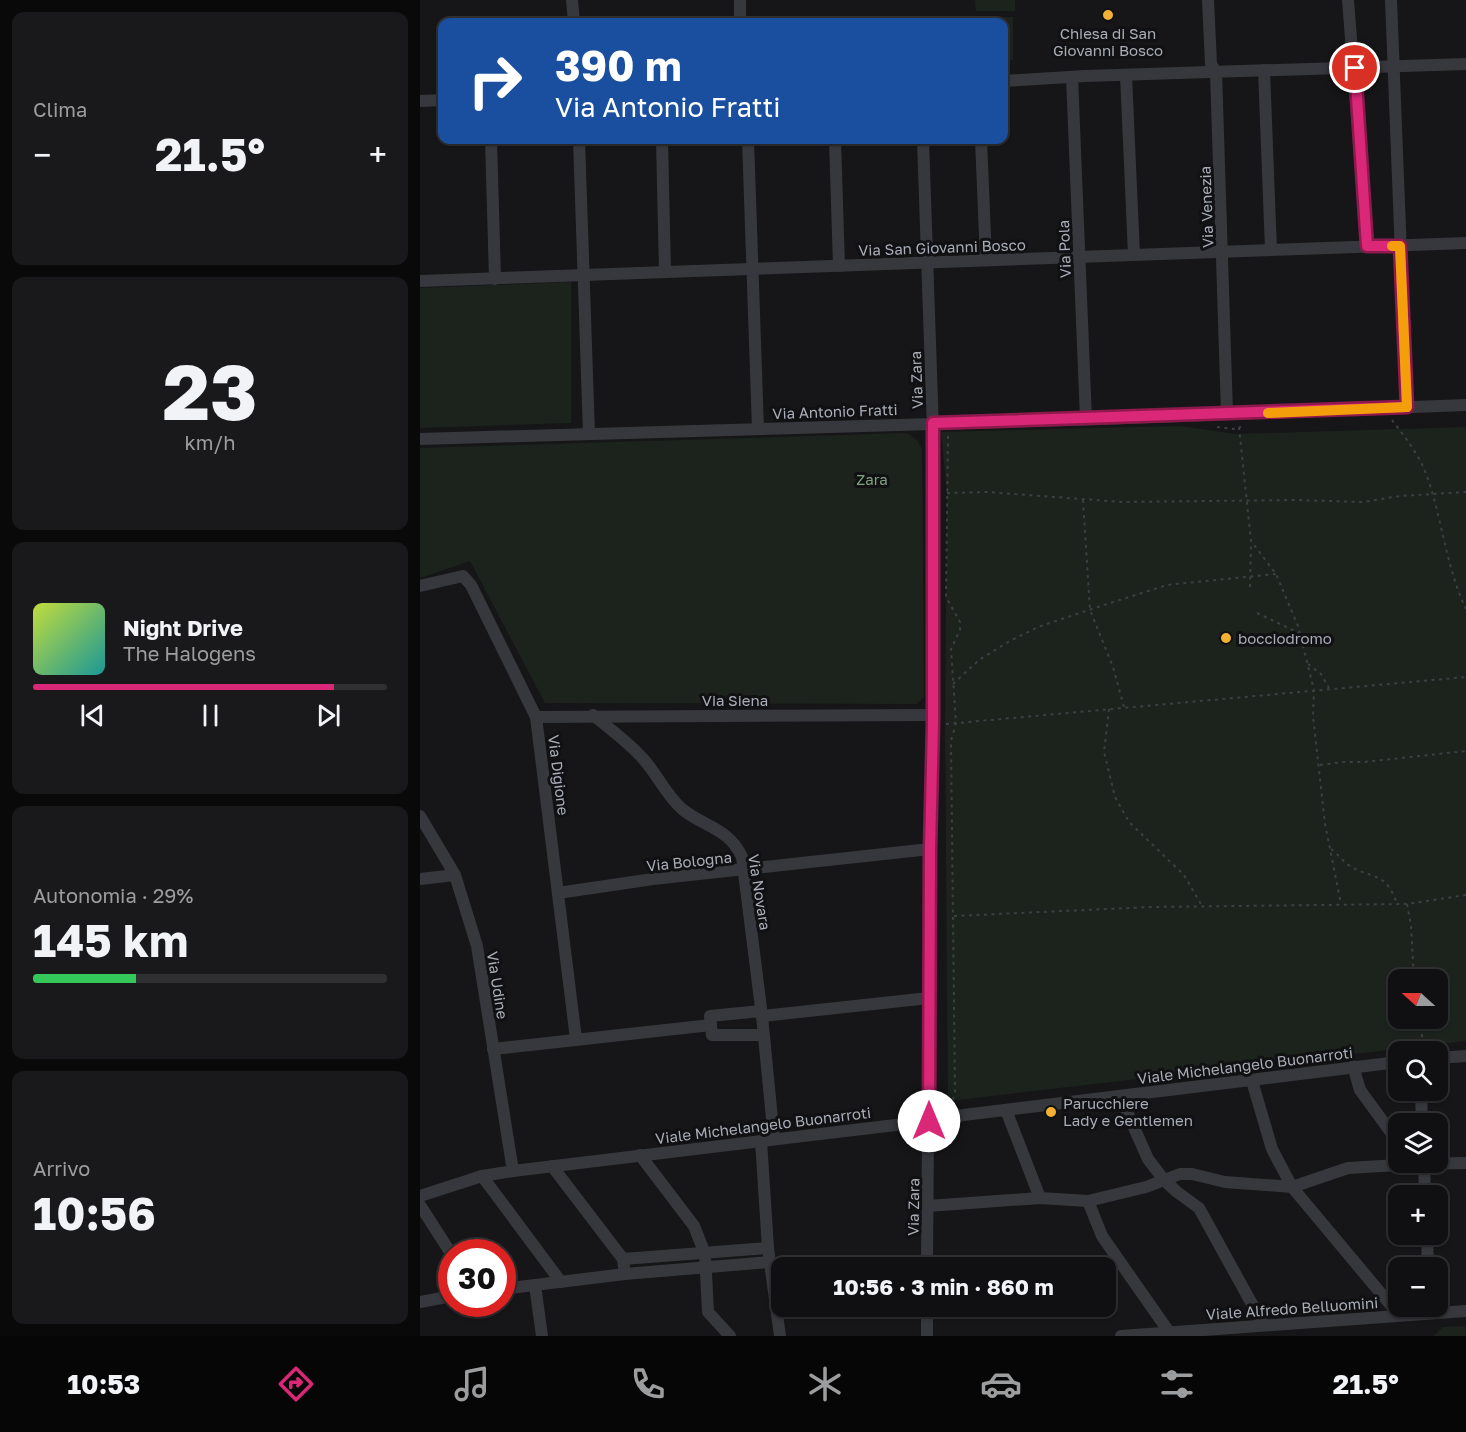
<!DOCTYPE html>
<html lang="it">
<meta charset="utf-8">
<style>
:root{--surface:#101012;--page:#19191b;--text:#f1f3f6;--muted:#9c9d9f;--line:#303032;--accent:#db2777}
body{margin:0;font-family:"Golos Text",sans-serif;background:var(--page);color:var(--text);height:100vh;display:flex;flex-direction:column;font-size:22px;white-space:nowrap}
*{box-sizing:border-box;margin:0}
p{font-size:20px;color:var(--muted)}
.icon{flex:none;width:33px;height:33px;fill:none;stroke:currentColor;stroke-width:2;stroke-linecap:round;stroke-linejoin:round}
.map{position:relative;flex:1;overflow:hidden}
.drawer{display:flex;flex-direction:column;gap:12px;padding:12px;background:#09090a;width:420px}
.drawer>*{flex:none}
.guide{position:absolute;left:18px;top:18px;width:570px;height:126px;border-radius:12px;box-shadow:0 2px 4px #0004,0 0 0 2px var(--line);background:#1a4fa0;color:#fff;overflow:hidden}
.needle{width:39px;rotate:291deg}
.tools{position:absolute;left:968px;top:969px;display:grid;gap:12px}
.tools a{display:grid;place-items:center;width:60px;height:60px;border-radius:12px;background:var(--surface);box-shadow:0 2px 4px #0004,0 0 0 2px var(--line);font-size:30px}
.speed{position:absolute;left:18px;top:1239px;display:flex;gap:12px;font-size:30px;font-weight:700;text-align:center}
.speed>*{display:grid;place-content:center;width:78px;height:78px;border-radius:50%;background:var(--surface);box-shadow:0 2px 4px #0004,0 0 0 2px var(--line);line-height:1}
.speed .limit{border:9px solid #d22;background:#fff;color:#111}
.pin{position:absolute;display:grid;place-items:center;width:51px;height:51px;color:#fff;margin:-26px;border:3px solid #fff;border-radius:50%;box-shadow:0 2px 6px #0007}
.me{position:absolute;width:66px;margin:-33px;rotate:0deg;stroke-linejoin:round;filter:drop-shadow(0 0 4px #0008)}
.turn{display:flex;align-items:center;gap:21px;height:126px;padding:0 18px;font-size:27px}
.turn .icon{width:78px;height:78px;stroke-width:2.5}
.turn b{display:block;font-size:42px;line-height:51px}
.big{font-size:45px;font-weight:700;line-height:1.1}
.drawer .card{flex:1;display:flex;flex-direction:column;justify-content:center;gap:9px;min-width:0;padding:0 21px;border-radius:12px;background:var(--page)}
.drawer .dial{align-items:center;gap:0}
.dial b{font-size:78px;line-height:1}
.song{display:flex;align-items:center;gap:18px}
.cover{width:72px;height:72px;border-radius:9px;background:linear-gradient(135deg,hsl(70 70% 55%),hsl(180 70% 35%))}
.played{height:6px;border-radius:3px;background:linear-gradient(90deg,var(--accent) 85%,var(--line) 85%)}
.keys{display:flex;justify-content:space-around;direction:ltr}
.heat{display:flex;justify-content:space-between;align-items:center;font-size:33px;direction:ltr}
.charge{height:9px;border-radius:4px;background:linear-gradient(90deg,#34c759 29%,var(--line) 0)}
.trip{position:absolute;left:351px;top:1257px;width:345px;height:60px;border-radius:12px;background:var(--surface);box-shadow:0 2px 4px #0004,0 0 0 2px var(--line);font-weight:700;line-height:60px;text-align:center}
.tabs{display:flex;height:96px;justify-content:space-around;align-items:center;background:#060607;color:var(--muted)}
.tabs .icon{width:42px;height:42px}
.tabs .active{color:var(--accent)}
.tabs b{font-size:27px;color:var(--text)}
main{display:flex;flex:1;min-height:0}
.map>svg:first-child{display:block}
.green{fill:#1c231d;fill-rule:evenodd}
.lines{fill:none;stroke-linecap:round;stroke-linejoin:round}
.path{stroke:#3d3f44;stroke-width:2;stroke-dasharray:3 4.5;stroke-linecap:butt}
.minor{stroke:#37383d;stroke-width:12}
.route-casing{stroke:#8e194d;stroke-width:15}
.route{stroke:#db2777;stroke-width:10}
.slow{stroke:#f59e0b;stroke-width:10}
.poi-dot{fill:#f2b134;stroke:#111113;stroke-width:2}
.labels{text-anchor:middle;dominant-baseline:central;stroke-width:6;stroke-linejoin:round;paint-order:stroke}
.poi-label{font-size:15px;fill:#a8adb8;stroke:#111113;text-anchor:start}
.street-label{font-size:15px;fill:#a8adb8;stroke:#111113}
.park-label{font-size:15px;fill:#7fa381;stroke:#111113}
</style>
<main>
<section class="drawer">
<div class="card"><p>Clima</p>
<div class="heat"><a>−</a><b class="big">21.5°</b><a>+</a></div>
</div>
<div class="card dial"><b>23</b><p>km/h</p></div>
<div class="card">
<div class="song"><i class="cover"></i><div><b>Night Drive</b><p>The Halogens</p></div></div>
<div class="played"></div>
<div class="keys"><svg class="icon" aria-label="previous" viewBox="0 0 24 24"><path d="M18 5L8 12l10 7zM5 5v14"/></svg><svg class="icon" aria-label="pause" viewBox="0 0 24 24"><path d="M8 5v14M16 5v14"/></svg><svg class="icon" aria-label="next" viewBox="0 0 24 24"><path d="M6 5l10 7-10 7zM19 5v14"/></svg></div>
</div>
<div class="card"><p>Autonomia · 29%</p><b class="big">145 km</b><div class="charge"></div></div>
<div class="card"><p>Arrivo</p><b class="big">10:56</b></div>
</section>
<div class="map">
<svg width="1046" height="1336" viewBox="0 0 1046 1336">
<rect width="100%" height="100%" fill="#161618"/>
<g class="green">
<polygon points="555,0 595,0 595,11 556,11"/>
<polygon points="593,17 593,60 584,60 584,22 553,22 554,18"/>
<polygon points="151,282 151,423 0,428 0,288"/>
<path d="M760 426 815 434 1046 427V1041L528 1101 525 724 527 493 521 432ZM978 980H1017V1018H978Z"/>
<polygon points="487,433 496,439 502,449 504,697 497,704 125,703 50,561 0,578 0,448"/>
<polygon points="1045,1326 1046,1336 1014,1336 1023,1327"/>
</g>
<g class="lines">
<g class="path">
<path d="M972 420C984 436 997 452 1005 471 1022 515 1025 565 1046 609"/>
<polyline points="797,427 813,429 821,427"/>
<polyline points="819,427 831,541 856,574 878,626 894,690 893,716 905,824 921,904"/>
<polyline points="528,436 526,597 540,622 540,630 531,649 536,723 531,741 535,1094 531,1104"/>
<polyline points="527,493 567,492 702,502 875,500 943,502 980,496 1046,492"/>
<polyline points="663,500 670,610 693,667 704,707"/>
<polyline points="830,587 831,542"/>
<polyline points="837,613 881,634"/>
<polyline points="888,664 901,674 909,688"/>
<polyline points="533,684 559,660 588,642 618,627 684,605 747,585 856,574"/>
<polyline points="689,709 684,752 695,797 709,822 764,875 782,906"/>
<polyline points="526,724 1046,677"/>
<polyline points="900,765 923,762 944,762 1046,751"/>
<path d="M911 849C918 854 925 864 933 868 956 879 967 874 977 904"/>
<polyline points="987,904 991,925 994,980"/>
<polyline points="534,916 731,907 987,904 1046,895"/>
<polyline points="1000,1052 1004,1018"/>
</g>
<g class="minor">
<polyline points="152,0 154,22"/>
<polyline points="320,0 320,22"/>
<polyline points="788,0 791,64 796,72 807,414"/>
<polyline points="928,0 947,246"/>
<polyline points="971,0 987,407"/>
<polyline points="844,70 851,250"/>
<polyline points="706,75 714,255"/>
<polyline points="652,77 666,419"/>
<polyline points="584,81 665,76 1046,64"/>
<polyline points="0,101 22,100"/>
<polyline points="71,140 75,279"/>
<polyline points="159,140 169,434"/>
<polyline points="242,140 245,272"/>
<polyline points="328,140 338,429"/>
<polyline points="415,140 419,266"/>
<polyline points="503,140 513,430 513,724 510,849 507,1268"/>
<polyline points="561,140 566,260"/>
<polyline points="0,281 1046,243"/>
<polyline points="0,439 682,419 1046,405"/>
<polyline points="0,586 43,576 51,585 116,717 156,1039"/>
<path d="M173 715C191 730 211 744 225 761 238 776 247 796 262 809 284 827 309 828 322 857L342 1016 354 1139"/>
<polyline points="116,717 513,715"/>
<polyline points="0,816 35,875 57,946 93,1171"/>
<polyline points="0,879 35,875"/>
<polyline points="138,893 233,879 510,849"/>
<polyline points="341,1011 290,1016 292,1035 343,1035"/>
<polyline points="342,1016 509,998"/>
<polyline points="73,1049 291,1025"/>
<polyline points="1017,1058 1046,1056"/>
<polyline points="933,1066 940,1090 978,1142"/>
<polyline points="832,1081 852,1149 872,1187 979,1315"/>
<polyline points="1001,1090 1002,1124"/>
<polyline points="700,1096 728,1159 744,1180 757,1192 779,1208 843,1324"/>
<polyline points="586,1110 620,1198"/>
<polyline points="341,1141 348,1248 360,1336"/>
<polyline points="220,1155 274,1226 285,1254 288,1312 310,1336"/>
<polyline points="1004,1162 1005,1196"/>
<polyline points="132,1166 203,1259 204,1267"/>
<polyline points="62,1176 141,1282"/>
<polyline points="0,1196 62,1176 93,1171 509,1121 527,1117 978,1062"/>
<polyline points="668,1201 682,1236 749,1332"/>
<polyline points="0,1205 32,1255"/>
<polyline points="508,1206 620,1198 668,1201 726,1187 760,1174 772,1174 805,1182 872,1187 928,1168 995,1164 1046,1163"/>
<polyline points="1007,1234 1008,1268"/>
<polyline points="203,1259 348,1248"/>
<polyline points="115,1285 122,1336"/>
<polyline points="82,1289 205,1274 349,1262"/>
<polyline points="0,1302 32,1296"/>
<polyline points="507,1336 507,1306"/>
<polyline points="701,1336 1046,1311"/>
</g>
</g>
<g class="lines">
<g class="route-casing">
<polyline id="route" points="509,1121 510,849 513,724 513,423 987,407 980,246 947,246 935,68"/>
</g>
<use href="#route" class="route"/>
<polyline class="slow" points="848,413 987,407 980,246 972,246"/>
</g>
<g class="poi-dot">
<circle cx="688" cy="15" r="6"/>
<circle cx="806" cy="638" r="6"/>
<circle cx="631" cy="1112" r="6"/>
</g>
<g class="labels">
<g class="poi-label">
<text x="688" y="33" text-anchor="middle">Chiesa di San<tspan x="688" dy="17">Giovanni Bosco</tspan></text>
<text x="818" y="638">bocciodromo</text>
<text x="643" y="1103">Parucchiere<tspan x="643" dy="17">Lady e Gentlemen</tspan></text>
</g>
<g class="street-label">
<text transform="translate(786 207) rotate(-92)">Via Venezia</text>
<text transform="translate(522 247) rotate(-2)">Via San Giovanni Bosco</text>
<text transform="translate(644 249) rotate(-92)">Via Pola</text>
<text transform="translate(496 380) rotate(-92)">Via Zara</text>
<text transform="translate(415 411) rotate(-2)">Via Antonio Fratti</text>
<text x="315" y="700">Via Siena</text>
<text transform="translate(139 775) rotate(83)">Via Digione</text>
<text transform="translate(269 861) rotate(-6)">Via Bologna</text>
<text transform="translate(340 892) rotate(81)">Via Novara</text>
<text transform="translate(78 985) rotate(81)">Via Udine</text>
<text transform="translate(825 1065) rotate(-7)">Viale Michelangelo Buonarroti</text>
<text transform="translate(343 1125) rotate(-7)">Viale Michelangelo Buonarroti</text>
<text transform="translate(493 1207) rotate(-89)">Via Zara</text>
<text transform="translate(872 1308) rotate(-4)">Viale Alfredo Belluomini</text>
</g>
<g class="park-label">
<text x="452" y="479">Zara</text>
</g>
</g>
</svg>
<div class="tools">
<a><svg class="needle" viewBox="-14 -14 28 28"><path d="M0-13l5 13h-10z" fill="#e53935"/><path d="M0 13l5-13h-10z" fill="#9c9d9f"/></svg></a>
<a><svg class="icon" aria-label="search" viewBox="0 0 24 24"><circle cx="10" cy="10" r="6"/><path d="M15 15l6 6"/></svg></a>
<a><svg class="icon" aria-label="layers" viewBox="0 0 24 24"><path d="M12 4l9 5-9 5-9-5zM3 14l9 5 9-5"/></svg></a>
<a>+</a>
<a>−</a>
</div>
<div class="speed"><div class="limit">30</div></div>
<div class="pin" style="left:935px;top:68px;background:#d93025"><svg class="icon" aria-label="arrive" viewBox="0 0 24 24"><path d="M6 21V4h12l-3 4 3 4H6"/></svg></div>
<svg class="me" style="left:509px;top:1121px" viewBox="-20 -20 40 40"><circle r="19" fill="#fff"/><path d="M0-13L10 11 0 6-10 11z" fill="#db2777"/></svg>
<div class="trip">10:56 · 3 min · 860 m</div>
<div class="guide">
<div class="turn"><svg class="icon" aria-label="right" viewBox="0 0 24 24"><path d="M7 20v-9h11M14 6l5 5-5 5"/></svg><div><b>390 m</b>Via Antonio Fratti</div></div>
</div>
</div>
</main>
<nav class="tabs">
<b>10:53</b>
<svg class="icon active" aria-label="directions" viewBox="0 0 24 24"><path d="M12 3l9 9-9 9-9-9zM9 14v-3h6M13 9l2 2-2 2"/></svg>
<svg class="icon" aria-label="music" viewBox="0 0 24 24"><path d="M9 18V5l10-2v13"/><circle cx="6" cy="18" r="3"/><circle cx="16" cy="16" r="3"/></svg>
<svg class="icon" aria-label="phone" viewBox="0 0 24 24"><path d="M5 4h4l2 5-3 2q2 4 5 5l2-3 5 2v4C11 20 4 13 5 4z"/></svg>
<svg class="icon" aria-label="climate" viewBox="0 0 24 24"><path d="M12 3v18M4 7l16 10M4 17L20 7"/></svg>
<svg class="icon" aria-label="car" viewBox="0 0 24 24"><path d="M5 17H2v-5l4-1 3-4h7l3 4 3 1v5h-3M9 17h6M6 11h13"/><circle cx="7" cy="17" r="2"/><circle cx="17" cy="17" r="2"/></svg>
<svg class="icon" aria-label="filters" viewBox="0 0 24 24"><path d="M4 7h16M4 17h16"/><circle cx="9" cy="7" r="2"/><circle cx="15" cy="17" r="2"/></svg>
<b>21.5°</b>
</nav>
